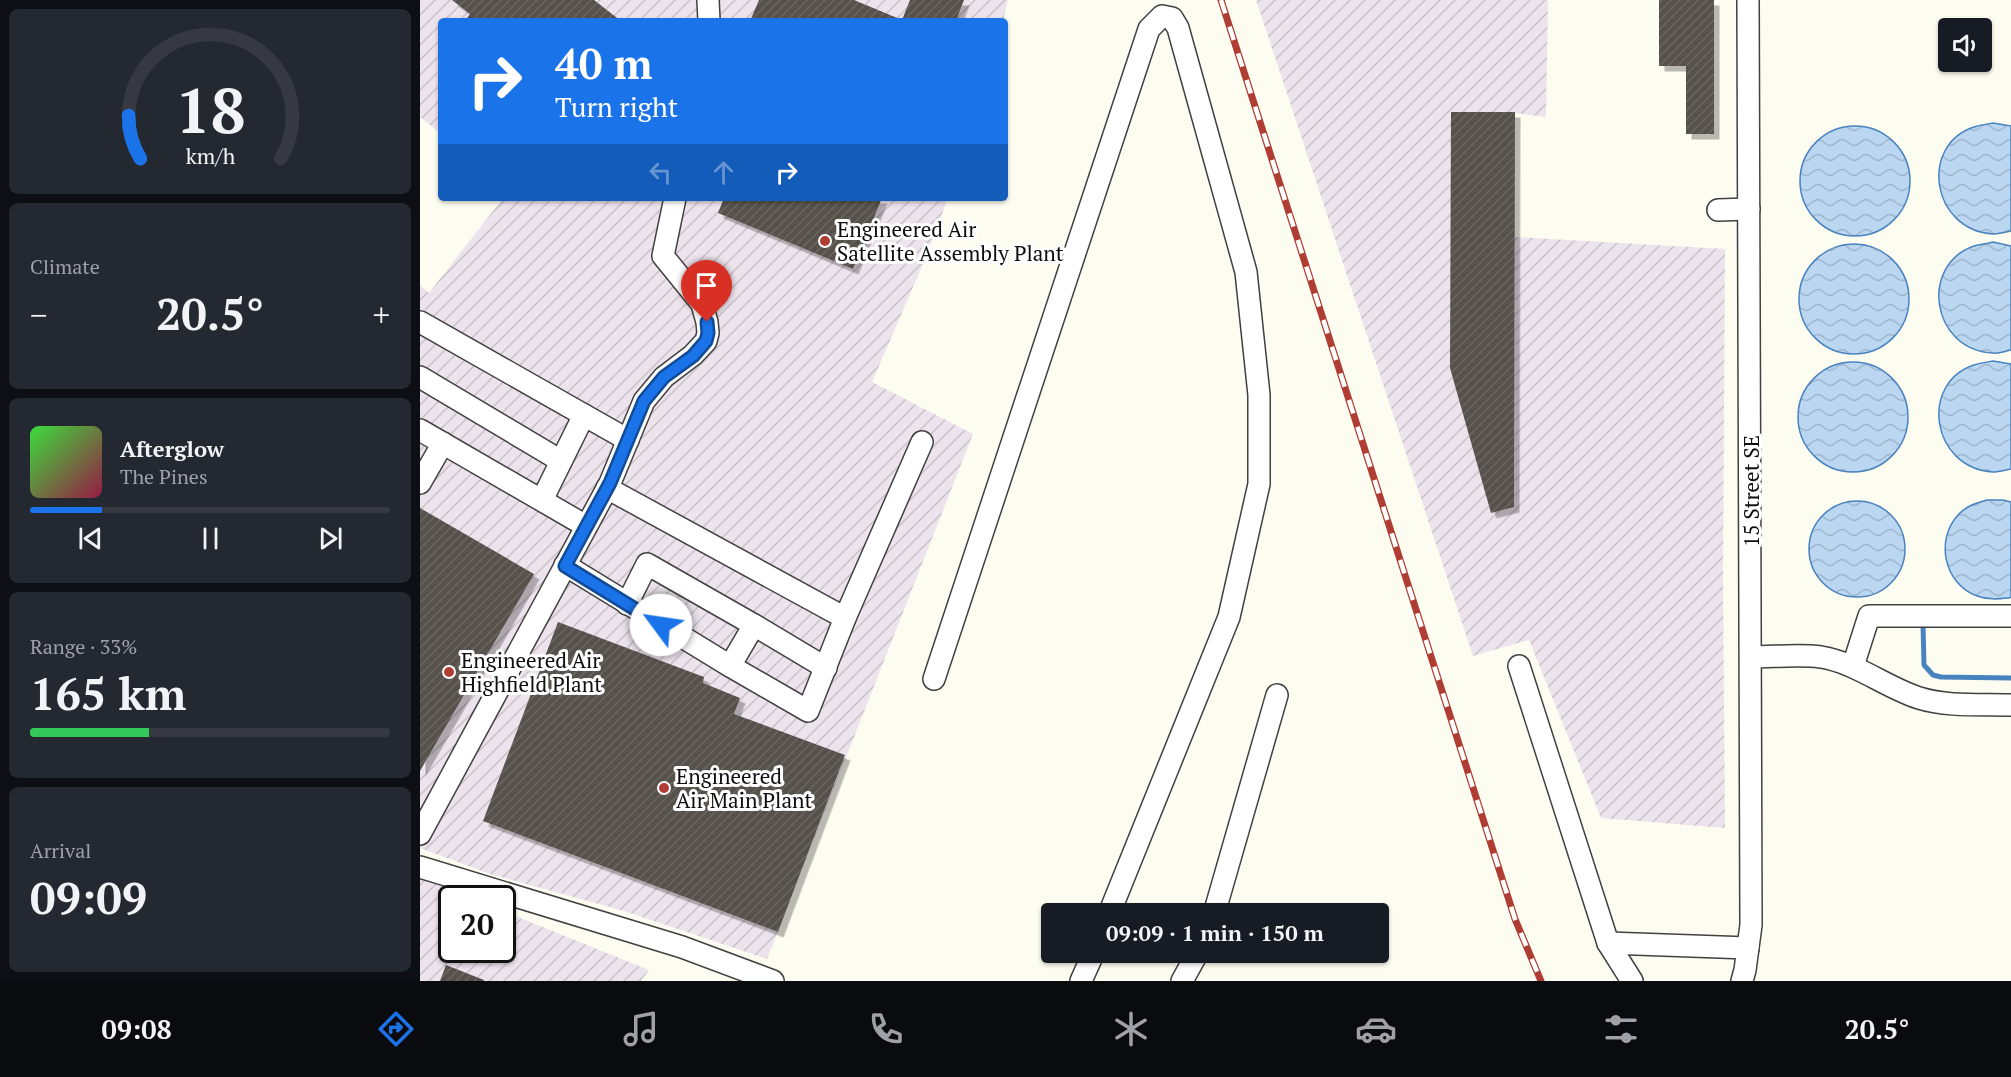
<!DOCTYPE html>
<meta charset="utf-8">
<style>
:root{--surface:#171b24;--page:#242831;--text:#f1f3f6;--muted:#9ea1a6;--line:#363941;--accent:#1a73e8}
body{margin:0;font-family:"PT Serif",serif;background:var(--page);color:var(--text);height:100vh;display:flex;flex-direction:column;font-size:22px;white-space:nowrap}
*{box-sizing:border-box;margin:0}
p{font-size:20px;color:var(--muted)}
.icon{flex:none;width:33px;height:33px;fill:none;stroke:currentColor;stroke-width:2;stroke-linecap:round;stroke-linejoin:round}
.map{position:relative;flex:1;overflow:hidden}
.panel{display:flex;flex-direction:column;gap:9px;padding:9px;background:#0d0f14;width:420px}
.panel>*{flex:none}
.top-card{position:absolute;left:18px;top:18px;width:570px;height:183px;border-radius:6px;box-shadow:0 2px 4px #0004;background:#1a73e8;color:#fff;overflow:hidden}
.controls{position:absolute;left:1518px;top:18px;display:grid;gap:12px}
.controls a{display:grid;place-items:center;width:54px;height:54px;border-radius:6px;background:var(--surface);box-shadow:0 2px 4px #0004;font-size:30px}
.speed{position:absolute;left:18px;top:885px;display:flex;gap:12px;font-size:30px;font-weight:700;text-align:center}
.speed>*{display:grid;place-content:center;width:78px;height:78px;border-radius:50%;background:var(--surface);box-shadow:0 2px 4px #0004;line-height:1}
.speed .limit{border:3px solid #111;border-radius:9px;background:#fff;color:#111}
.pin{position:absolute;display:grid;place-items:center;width:51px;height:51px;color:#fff;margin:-62px -26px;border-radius:50% 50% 50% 0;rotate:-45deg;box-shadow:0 0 6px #0007}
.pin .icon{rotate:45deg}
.me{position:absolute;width:66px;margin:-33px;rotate:301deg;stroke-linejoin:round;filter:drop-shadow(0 0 4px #0008)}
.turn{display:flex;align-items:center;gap:21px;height:126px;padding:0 18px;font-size:27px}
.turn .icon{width:78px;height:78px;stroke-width:2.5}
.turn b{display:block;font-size:42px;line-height:51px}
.lanes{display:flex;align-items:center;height:57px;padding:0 18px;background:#0003;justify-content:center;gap:30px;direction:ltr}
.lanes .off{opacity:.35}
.big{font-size:45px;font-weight:700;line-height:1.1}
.panel .card{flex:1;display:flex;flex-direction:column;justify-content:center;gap:9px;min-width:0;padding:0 21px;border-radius:9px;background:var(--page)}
.panel .dial{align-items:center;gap:0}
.dial svg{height:156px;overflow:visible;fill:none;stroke:var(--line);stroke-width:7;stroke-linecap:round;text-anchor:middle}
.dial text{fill:var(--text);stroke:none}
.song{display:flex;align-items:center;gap:18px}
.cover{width:72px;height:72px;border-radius:9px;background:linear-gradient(135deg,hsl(120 70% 55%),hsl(340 70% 35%))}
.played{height:6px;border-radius:3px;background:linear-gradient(90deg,var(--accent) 20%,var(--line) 20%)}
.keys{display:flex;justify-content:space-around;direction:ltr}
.heat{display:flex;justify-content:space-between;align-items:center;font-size:33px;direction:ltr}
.charge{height:9px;border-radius:4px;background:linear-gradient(90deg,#34c759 33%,var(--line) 0)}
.trip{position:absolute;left:621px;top:903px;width:348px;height:60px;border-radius:6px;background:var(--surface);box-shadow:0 2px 4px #0004;font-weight:700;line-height:60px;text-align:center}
.tabs{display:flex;height:96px;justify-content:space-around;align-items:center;background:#090b0e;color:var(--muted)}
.tabs .icon{width:42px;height:42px}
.tabs .active{color:var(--accent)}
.tabs b{font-size:27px;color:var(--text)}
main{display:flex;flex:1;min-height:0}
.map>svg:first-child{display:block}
.industrial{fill:url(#industrial-furrows)}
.water{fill:url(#water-waves);stroke:#4983bf;stroke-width:1.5}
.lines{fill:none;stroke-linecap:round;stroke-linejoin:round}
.stream{stroke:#4983bf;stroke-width:5}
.building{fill:url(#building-hatch);filter:url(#shadow)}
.minor-casing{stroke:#414141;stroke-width:24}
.minor{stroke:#fff;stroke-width:21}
.rail-casing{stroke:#b03d34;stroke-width:7}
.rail{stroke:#fff;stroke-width:4.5;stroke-dasharray:14;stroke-linecap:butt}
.route-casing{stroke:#114b97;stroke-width:15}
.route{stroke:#1a73e8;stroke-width:10}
.poi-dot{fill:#b03d34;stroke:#fff;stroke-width:2}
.labels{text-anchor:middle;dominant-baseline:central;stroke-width:6;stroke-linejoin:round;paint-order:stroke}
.poi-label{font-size:21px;fill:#0e0e0e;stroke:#fff;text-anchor:start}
.street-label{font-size:21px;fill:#0e0e0e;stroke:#fff}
</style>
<main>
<section class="panel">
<div class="card dial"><svg viewBox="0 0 100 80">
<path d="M14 69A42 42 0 1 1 86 69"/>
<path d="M14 69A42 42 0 0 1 8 47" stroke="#1a73e8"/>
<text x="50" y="56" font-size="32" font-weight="700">18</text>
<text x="50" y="72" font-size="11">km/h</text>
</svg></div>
<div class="card"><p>Climate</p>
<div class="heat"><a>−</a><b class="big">20.5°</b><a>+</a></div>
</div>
<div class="card">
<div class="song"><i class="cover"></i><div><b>Afterglow</b><p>The Pines</p></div></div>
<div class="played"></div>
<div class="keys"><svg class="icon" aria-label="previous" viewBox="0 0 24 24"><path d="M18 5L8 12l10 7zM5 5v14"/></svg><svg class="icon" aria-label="pause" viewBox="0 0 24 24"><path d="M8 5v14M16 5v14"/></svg><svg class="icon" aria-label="next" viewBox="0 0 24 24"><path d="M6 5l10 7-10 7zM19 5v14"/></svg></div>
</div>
<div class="card"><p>Range · 33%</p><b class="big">165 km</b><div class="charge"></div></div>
<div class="card"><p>Arrival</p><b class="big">09:09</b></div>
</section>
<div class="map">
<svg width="1591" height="981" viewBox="0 0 1591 981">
<defs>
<pattern id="industrial-furrows" width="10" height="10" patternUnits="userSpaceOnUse" patternTransform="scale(1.5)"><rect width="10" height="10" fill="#ece3ec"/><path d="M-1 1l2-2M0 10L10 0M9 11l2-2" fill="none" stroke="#c9c2c9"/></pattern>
<pattern id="water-waves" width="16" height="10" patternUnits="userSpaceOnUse" patternTransform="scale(1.5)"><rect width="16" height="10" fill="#bad6f0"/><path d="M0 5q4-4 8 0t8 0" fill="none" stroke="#9fb6cd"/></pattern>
<pattern id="building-hatch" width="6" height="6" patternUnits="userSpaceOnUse" patternTransform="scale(1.5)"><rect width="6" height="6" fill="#56514c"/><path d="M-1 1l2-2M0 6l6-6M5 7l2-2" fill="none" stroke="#696561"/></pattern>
<filter id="shadow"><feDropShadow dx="5.5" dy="5.5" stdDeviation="0" flood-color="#0004"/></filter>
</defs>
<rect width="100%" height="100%" fill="#fdfcf1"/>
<g class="industrial">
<polygon points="0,0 588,0 583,21 21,21 21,134 0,117"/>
<polygon points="836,0 1128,0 1126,117 1095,113 1095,237 1305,249 1303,579 1305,828 1181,818 1109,640 1053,656"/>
<polygon points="83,198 528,198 503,264 452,382 553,434 347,959 204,911 70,874 0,848 0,285 9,293"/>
<polygon points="0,878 51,898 32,898 32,950 82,950 83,911 229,970 221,981 0,981"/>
</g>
<g class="water">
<path d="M1573 123 1591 126V231C1585 232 1579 234 1573 234 1511 230 1499 145 1554 127 1560 125 1567 124 1573 123Z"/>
<circle cx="1435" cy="181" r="55"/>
<path d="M1573 242 1591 246V350C1585 351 1579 354 1573 353 1511 350 1499 265 1554 246 1560 244 1567 244 1573 242Z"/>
<circle cx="1434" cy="299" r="55"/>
<path d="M1573 361 1591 364V469C1585 470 1579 472 1573 472 1511 468 1499 383 1554 365 1560 363 1567 362 1573 361Z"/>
<circle cx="1433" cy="417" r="55"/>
<path d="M1567 500H1583L1591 502V597L1589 598C1578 599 1568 600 1557 596 1524 584 1515 540 1538 515 1546 506 1556 503 1567 500Z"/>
<circle cx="1437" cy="549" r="48"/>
</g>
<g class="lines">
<polyline class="stream" points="1503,624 1504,665 1513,675 1521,677 1591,678"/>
</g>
<g class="building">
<polygon points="32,0 174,0 201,21 45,21 50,14"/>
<polygon points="339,0 434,0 482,20 490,0 544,0 536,21 330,21"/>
<polygon points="1239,0 1294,0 1294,134 1266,134 1266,66 1239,66"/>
<polygon points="1031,112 1095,112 1094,507 1071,513 1030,368"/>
<polygon points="304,198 462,198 433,269 298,213"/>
<polygon points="0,508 114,574 0,771"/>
<polygon points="138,622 284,677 283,683 320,698 314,714 425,755 358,932 63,821"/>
<polygon points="26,965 64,980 64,981 20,981"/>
</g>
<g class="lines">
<g class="minor-casing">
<g id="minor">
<polyline points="288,0 289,21"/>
<polyline points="1298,210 1329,209"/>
<polyline points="0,322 208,440"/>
<polyline points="0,377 141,461"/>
<polyline points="0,430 166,526"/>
<polyline points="0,483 23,443"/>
<polyline points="122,500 164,415"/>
<polyline points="145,565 310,666 388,711 425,618 187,488"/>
<polyline points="207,604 227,564 334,625 310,666"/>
<polyline points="425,618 502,442"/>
<polyline points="334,625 406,668"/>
<path d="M1331 657C1354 657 1379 654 1401 657 1437 663 1465 687 1499 698 1528 707 1561 704 1591 705"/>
<polyline points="1099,666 1188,943 1212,981"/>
<polyline points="1433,666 1449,616 1591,616"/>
<polyline points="514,679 729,29 742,16 752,18 758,28 826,272 839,395 839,484 809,617 689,914"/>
<polyline points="0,834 190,483 224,401 244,377 273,355 286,341 288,333 287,322 282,304 243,256 255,198"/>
<polyline points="0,867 262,947 353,981"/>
<polyline points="794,914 857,695"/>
<polyline points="1188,943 1328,948"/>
<polyline points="661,981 674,952"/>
<polyline points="762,981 778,952"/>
<polyline points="1322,981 1325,970 1331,925 1328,0"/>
</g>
</g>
<use href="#minor" class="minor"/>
<g class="rail-casing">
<polyline id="rail" points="801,0 1095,919 1121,981"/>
</g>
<use href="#rail" class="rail"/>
</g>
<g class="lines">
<g class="route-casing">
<polyline id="route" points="241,625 145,566 190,483 224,401 244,377 273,356 286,341 288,333 287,322"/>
</g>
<use href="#route" class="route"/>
</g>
<g class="poi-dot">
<circle cx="405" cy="241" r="6"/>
<circle cx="29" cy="672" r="6"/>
<circle cx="244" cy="788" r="6"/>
</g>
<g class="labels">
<g class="poi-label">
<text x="417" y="229">Engineered Air<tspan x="417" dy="24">Satellite Assembly Plant</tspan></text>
<text x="41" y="660">Engineered Air<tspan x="41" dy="24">Highfield Plant</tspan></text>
<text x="256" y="776">Engineered<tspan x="256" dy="24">Air Main Plant</tspan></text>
</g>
<g class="street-label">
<text transform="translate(1331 491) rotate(-90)">15 Street SE</text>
</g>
</g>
</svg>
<div class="controls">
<a><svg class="icon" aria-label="sound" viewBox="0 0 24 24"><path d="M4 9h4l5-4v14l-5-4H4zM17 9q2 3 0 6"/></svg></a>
</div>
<div class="speed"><div class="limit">20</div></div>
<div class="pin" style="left:287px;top:322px;background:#d93025"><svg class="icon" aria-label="arrive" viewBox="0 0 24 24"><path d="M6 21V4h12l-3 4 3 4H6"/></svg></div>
<svg class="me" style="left:241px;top:625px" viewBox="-20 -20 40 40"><circle r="19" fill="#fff"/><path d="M0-13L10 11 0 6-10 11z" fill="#1a73e8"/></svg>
<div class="trip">09:09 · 1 min · 150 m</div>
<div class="top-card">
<div class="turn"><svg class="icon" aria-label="right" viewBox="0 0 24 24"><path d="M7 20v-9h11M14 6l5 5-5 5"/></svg><div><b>40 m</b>Turn right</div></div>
<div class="lanes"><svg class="icon off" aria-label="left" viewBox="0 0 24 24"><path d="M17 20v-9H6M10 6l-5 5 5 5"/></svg><svg class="icon off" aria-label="ahead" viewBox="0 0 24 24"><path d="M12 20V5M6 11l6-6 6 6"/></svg><svg class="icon" aria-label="right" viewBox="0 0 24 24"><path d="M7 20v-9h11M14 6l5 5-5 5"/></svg></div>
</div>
</div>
</main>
<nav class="tabs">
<b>09:08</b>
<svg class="icon active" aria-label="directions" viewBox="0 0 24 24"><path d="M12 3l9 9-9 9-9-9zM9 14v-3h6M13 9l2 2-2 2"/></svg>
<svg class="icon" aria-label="music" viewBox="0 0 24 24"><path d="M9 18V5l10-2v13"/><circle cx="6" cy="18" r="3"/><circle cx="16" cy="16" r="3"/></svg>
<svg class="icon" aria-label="phone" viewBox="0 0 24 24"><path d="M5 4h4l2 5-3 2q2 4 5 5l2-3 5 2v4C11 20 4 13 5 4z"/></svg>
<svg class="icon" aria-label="climate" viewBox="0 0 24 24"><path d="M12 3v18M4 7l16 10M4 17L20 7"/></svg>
<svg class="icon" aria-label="car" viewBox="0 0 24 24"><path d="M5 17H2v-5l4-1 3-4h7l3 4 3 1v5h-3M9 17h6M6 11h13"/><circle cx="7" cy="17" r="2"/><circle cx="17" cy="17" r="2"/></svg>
<svg class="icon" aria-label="filters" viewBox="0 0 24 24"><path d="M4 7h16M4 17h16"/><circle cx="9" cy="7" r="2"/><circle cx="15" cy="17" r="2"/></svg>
<b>20.5°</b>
</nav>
